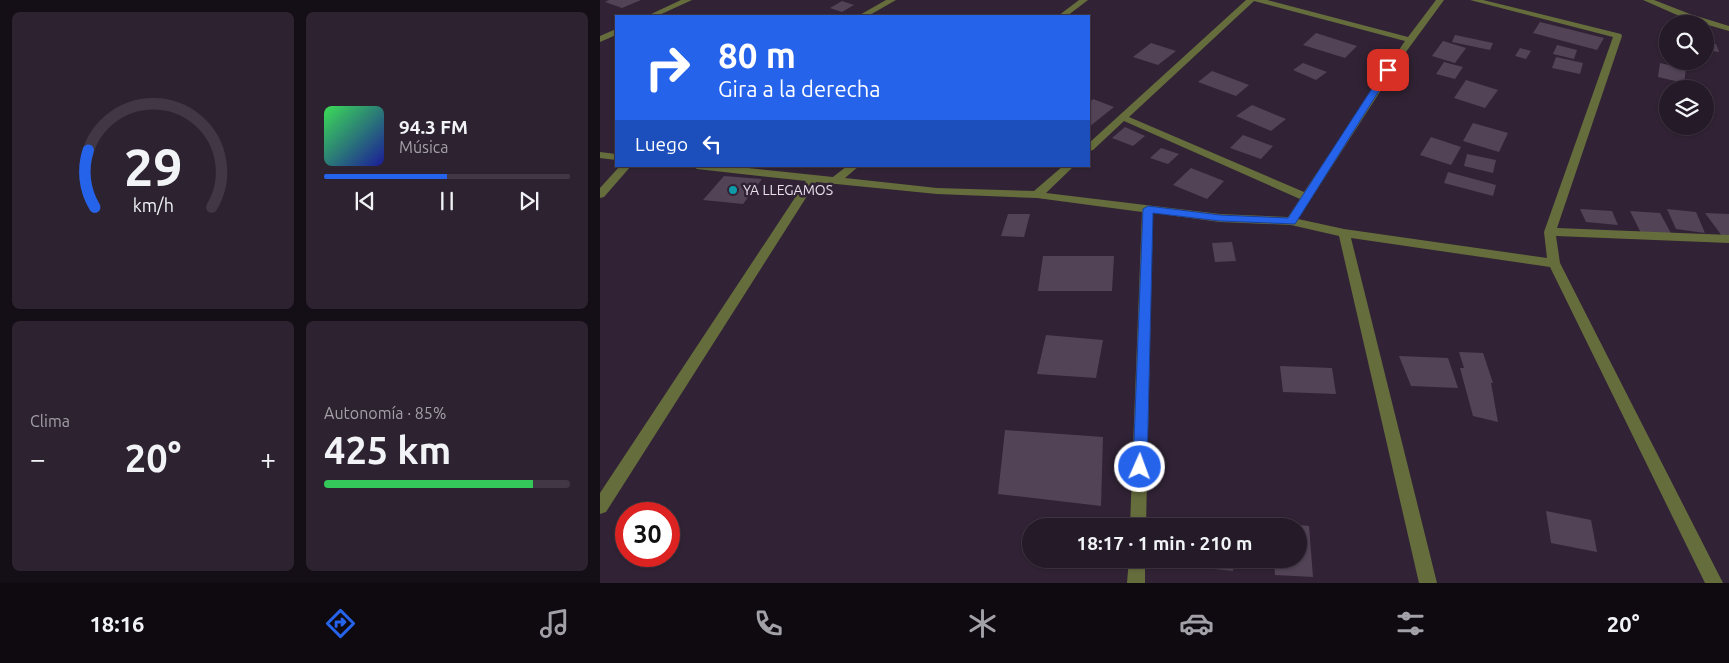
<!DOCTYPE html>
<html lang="es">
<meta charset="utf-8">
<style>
:root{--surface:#251a28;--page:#2d2330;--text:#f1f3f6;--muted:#a3a1a8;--line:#423845;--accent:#2563eb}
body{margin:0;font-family:Ubuntu,sans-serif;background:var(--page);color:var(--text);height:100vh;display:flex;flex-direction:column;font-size:19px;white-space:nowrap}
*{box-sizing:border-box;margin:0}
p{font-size:16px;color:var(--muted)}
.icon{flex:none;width:28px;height:28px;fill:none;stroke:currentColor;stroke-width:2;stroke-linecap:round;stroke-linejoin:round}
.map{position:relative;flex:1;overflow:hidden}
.panel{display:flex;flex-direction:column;gap:12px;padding:12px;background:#140e16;width:600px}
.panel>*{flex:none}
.guide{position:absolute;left:15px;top:15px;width:475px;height:152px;border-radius:0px;box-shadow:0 1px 4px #0004,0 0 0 1px var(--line);background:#2563eb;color:#fff;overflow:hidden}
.buttons{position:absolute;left:1059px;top:15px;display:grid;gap:10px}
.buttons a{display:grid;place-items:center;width:55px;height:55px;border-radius:50%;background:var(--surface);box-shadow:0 1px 4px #0004,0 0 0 1px var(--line);font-size:25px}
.speed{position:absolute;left:15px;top:502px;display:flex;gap:10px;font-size:25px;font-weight:700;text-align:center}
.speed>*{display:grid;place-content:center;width:65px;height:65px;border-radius:50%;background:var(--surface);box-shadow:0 1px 4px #0004,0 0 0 1px var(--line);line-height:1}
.speed .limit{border:8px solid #d22;background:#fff;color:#111}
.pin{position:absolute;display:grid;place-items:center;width:42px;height:42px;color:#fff;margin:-21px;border-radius:10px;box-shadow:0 2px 8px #0006}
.me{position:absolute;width:55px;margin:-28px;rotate:2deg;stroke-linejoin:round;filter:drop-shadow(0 0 4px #0008)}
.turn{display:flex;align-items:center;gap:18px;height:105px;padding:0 20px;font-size:22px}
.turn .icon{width:65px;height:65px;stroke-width:2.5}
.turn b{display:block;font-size:35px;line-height:42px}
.then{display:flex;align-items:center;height:48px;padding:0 20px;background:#0003;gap:10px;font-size:19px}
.big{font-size:38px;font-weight:600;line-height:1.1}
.panel .tile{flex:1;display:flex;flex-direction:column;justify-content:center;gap:8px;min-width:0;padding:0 18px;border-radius:8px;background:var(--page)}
.panel .dial{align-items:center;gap:0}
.dial svg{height:130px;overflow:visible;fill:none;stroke:var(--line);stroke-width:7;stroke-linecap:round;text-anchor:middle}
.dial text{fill:var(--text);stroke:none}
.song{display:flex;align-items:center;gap:15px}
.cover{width:60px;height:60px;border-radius:8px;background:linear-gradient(135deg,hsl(130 70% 55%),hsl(240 70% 35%))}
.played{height:5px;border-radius:2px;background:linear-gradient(90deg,var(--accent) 50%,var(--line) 50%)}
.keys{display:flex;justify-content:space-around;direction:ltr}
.heat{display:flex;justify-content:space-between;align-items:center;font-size:28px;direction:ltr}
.charge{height:8px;border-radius:4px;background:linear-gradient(90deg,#34c759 85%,var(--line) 0)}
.panel .tiles{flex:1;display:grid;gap:12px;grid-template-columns:repeat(2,1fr)}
.trip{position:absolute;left:422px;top:518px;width:285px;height:50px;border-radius:25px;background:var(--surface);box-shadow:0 1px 4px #0004,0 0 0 1px var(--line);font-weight:600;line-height:50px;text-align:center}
.tabs{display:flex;height:80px;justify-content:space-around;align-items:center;background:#0f0a10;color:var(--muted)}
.tabs .icon{width:35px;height:35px}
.tabs .active{color:var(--accent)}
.tabs b{font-size:22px;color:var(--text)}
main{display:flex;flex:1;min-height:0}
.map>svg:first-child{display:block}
.building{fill:#524357}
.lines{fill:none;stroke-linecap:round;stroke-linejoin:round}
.service{fill:#666d3c;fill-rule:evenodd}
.minor{fill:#666d3c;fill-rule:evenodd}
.route{fill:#2563eb;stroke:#184099}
.culture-dot{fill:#0f9aa8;stroke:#312335;stroke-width:2}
.labels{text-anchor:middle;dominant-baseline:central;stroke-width:5;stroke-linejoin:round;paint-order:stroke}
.poi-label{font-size:14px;fill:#e9e0ec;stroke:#312335;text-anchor:start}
</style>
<main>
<section class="panel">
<div class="tiles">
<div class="tile dial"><svg viewBox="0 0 100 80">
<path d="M14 69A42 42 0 1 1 86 69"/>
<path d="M14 69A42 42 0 0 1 10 34" stroke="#2563eb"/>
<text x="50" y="56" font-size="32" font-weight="700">29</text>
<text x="50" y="72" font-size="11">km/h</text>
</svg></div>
<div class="tile">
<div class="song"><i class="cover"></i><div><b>94.3 FM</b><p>Música</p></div></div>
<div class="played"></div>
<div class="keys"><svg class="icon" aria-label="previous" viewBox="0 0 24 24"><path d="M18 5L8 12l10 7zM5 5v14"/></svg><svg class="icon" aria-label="pause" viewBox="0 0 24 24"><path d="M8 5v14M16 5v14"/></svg><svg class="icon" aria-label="next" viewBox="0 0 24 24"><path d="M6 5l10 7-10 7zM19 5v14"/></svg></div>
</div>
<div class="tile"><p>Clima</p>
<div class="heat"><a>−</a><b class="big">20°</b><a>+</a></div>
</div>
<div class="tile"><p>Autonomía · 85%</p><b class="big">425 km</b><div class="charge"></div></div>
</div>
</section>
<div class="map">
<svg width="1129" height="583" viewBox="0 0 1129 583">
<rect width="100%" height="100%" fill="#312335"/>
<g class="building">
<polygon points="9,0 41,0 22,8 5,2"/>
<polygon points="242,1 254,5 242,12 230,8"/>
<polygon points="940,22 1004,38 997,50 933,33"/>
<polygon points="716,33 757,46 745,58 703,45"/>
<polygon points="855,35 893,43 890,50 852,42"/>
<polygon points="843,41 866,48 855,63 832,56"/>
<polygon points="551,43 576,51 558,65 533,57"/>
<polygon points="1105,43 1116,44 1119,52 1106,50"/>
<polygon points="957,45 977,50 974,59 953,54"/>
<polygon points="920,48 931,51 926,59 915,56"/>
<polygon points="956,57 983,63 980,74 952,68"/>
<polygon points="844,62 863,67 855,79 836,74"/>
<polygon points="703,63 727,72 716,80 693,70"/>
<polygon points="1060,63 1086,69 1084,83 1058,77"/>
<polygon points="612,71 649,85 636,96 598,82"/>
<polygon points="866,80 898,90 885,108 854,98"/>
<polygon points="493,99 514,107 489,127 489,103"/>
<polygon points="652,105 686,119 671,131 636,116"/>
<polygon points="873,123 908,133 899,152 863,141"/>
<polygon points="525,127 545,136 533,146 512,138"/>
<polygon points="643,135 673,146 661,159 630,148"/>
<polygon points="831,137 861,147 851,165 820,155"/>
<polygon points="561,148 579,154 568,164 550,158"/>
<polygon points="867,154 896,160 893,173 864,166"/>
<polygon points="591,168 624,181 607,199 573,185"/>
<polygon points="848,172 896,185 893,196 844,183"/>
<polygon points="124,176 162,179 143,204 103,200"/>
<polygon points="980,209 1012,211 1018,225 986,222"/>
<polygon points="1067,209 1096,212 1105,233 1076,229"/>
<polygon points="1030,211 1060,213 1072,235 1041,233"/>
<polygon points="1105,213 1129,214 1129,237 1122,236"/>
<polygon points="408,214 430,214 424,237 401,236"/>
<polygon points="632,242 636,261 615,262 612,243"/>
<polygon points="443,256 514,256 512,291 438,291"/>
<polygon points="446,335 503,340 496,378 437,374"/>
<polygon points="859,352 883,353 893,383 891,383 898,422 873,416 860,368 864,368"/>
<polygon points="799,356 848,358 858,388 811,386"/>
<polygon points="680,366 732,368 736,394 683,392"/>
<polygon points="405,430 503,437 501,506 398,494"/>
<polygon points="946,511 991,520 997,552 951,543"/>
<polygon points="582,518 636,524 636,526 581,526"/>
<polygon points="699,525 709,526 713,577 675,575 674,559 699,559"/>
<polygon points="578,559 634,559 633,571 577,565"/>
</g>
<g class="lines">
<polygon class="service" points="1043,0 1054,0 1090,14 1129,26 1129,31 1084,18"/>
<g class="minor">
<polygon points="81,0 92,0 57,16 47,16"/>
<polygon points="286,0 296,0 268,16 258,16"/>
<polygon points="479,0 488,0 467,16 458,16"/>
<path d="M646 0H667L808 37 836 0H844L803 56 698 219 744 229 947 258 944 232 1013 37 870 0H883L1021 34 1022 36 957 228 1129 235V243L956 236 960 263 1123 583H1105L950 267 751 238 837 583H819L739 236 691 225 620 222 553 213 546 526H530L542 212 437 198 337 194 216 182 6 512 0 514V493L206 181 97 169 92 166H130L233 177 247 166H259L245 178 337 188 434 191 463 166H474L446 193 620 214 688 217 700 199 524 121 493 150 489 151V143ZM654 1 805 41 704 192 529 117Z"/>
<polygon points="16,29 16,35 0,42 0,36"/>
<polygon points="0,152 16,154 16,160 0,158"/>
<polygon points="20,166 31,166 4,197 0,198 0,188"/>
<polygon points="529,559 545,559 545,583 527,583"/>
</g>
</g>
<polygon class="route" points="788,68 792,70 695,224 620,221 553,213 547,467 545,471 540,473 535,471 533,467 543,209 548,206 620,215 688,218 784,70"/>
<circle class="culture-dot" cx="133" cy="190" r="5"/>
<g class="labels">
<g class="poi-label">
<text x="143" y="190">YA LLEGAMOS</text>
</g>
</g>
</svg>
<div class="buttons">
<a><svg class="icon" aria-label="search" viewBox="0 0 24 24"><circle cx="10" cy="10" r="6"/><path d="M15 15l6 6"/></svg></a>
<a><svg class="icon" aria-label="layers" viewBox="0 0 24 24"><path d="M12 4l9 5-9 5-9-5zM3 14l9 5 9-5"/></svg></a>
</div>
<div class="speed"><div class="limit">30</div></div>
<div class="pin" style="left:788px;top:70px;background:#d93025"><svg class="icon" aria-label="arrive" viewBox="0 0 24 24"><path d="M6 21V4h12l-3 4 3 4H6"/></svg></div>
<svg class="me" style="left:540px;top:467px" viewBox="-20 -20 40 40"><circle r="17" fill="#2563eb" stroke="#fff" stroke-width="3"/><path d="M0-11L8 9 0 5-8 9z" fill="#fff"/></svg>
<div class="trip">18:17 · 1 min · 210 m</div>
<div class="guide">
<div class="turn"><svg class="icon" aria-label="right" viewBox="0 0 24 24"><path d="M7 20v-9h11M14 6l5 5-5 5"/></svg><div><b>80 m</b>Gira a la derecha</div></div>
<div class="then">Luego<svg class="icon" aria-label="left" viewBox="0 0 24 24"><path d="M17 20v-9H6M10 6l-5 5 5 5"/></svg></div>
</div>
</div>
</main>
<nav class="tabs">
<b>18:16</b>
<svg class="icon active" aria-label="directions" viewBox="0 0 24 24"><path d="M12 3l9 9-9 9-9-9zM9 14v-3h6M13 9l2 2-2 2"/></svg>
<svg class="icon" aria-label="music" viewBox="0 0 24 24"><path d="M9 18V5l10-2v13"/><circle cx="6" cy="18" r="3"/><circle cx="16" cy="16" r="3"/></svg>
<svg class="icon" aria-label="phone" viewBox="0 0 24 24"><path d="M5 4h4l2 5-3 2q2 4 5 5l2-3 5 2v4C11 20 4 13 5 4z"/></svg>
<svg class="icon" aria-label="climate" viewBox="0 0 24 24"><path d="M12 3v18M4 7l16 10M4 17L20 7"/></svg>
<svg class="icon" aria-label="car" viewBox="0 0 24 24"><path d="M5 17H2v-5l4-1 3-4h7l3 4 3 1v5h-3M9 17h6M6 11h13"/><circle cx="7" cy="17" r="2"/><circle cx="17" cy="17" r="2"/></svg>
<svg class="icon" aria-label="filters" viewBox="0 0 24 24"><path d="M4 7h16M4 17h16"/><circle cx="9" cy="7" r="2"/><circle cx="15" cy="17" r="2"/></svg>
<b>20°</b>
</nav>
